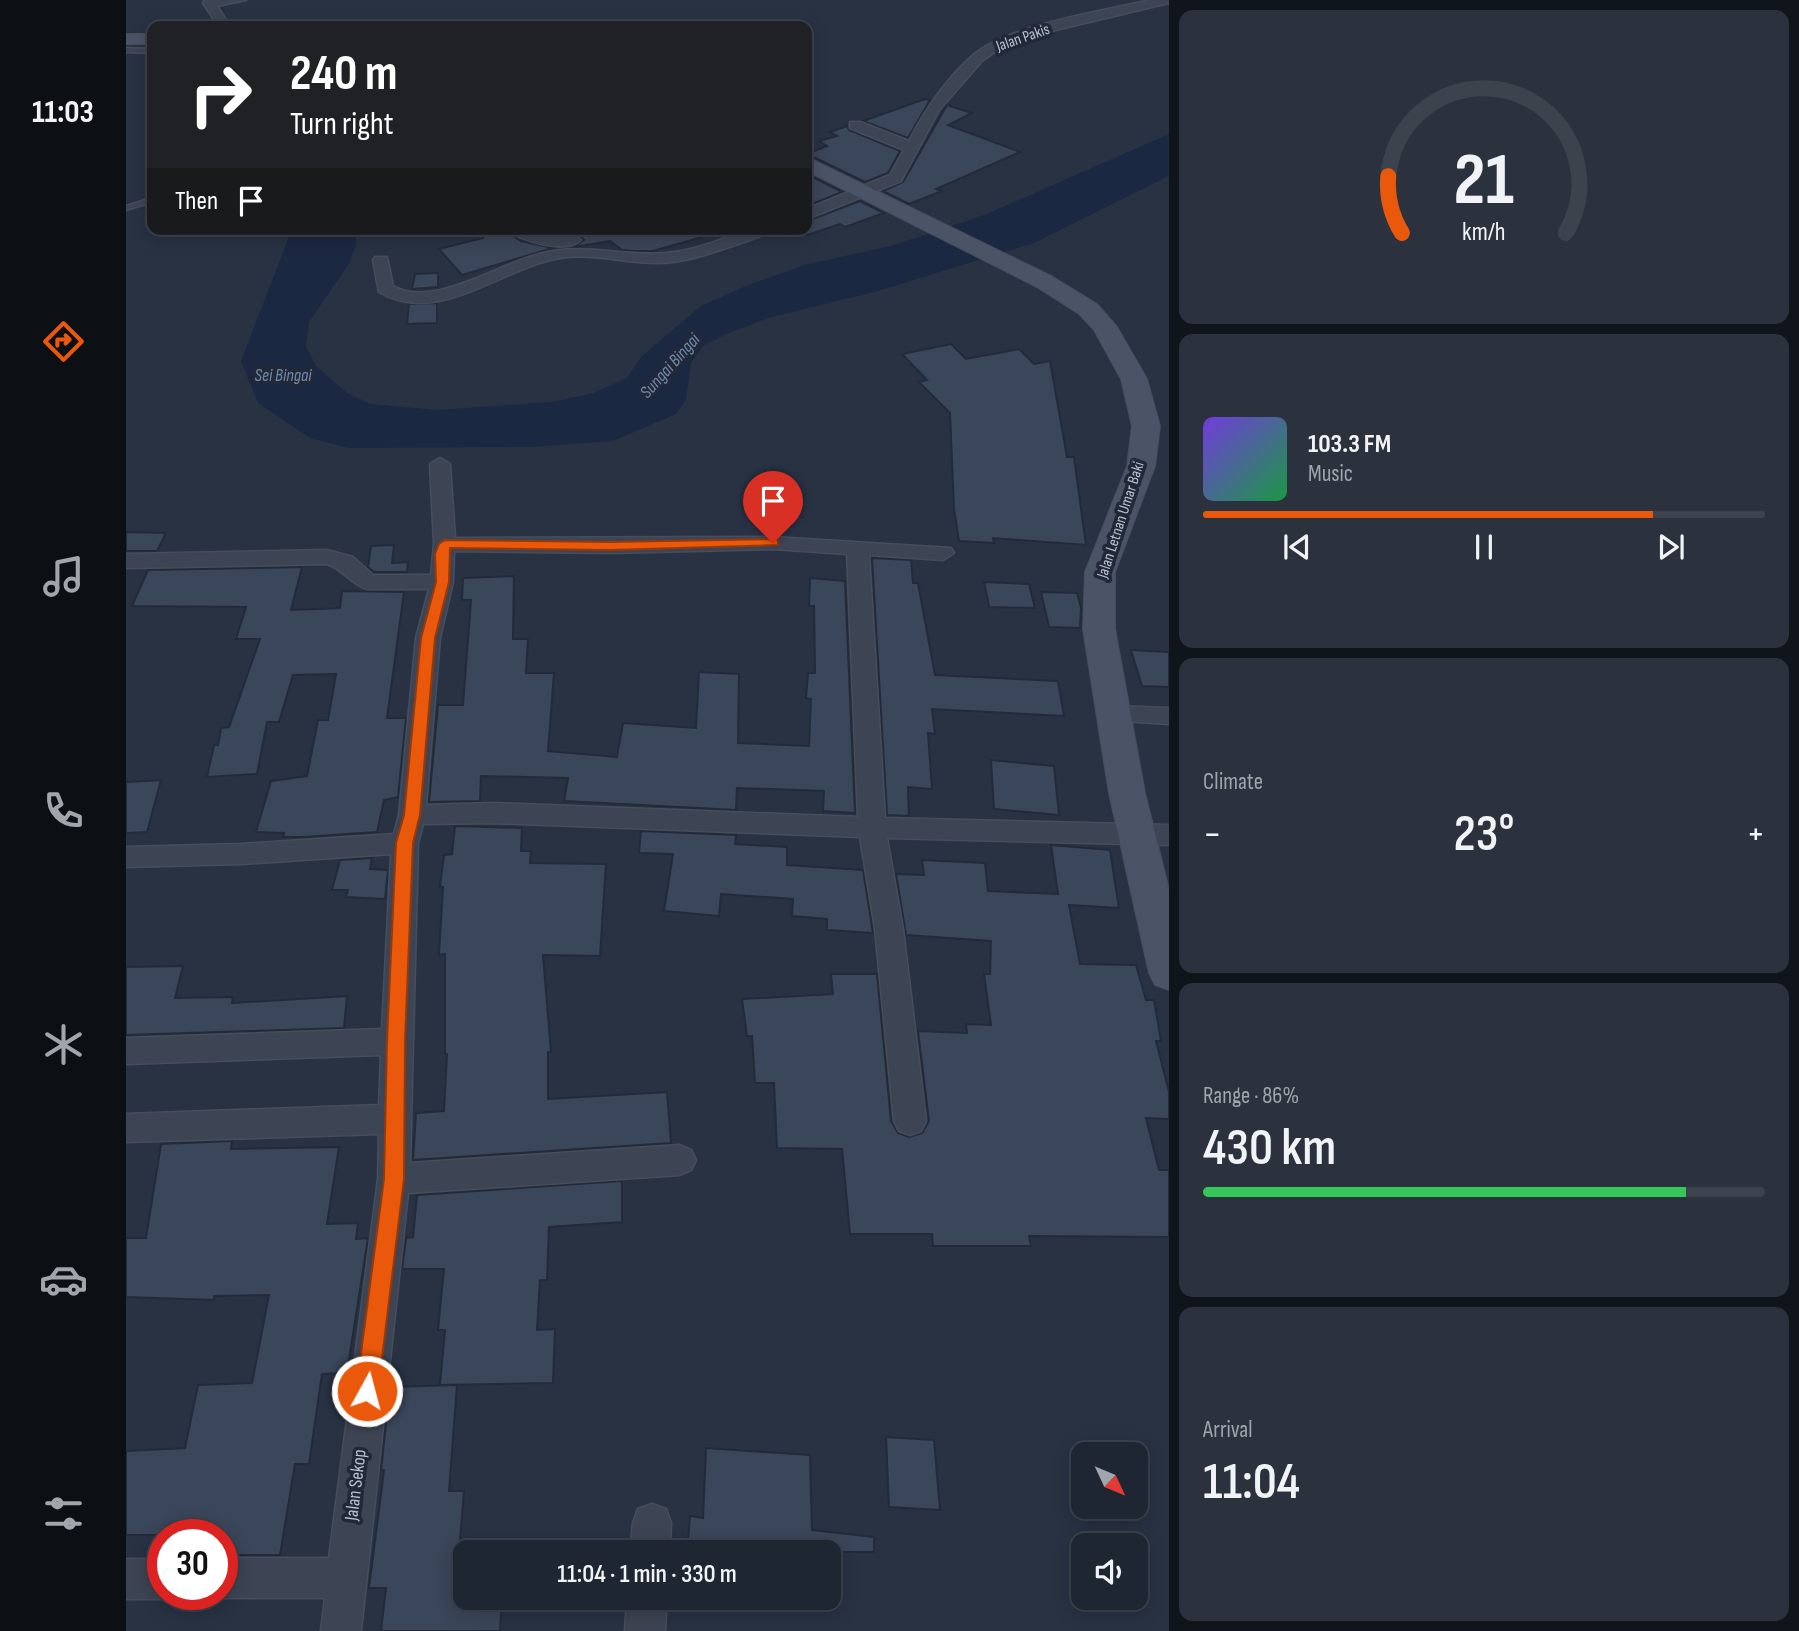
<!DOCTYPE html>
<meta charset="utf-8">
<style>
:root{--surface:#1e2632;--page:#2b323e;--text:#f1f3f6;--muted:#a1a5ac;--line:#3c434d;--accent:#ea580c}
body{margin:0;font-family:"Sofia Sans Condensed",sans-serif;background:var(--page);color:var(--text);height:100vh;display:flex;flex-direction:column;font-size:26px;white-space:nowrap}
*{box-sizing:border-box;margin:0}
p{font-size:23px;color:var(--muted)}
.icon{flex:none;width:38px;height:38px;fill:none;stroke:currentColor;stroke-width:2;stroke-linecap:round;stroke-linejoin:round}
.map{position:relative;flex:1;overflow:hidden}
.details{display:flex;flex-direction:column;gap:10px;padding:10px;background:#10151c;width:630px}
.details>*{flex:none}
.hud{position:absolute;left:21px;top:21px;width:665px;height:214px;border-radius:14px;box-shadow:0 4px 18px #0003,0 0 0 2px var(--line);background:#202124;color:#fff;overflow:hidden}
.needle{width:46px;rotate:134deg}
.tools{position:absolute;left:945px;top:1442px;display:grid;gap:14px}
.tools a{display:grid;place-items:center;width:77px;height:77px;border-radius:14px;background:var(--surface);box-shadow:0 4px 18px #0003,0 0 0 2px var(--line);font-size:35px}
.speed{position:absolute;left:21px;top:1519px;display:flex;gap:14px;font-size:35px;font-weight:700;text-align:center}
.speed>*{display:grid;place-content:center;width:91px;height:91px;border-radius:50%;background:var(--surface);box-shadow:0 4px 18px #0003,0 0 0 2px var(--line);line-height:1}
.speed .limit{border:10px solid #d22;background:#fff;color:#111}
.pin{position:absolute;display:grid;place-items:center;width:60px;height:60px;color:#fff;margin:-72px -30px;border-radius:50% 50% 50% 0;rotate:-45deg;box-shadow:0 0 7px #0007}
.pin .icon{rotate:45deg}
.me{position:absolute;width:77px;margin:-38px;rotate:7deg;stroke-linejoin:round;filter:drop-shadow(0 0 5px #0008)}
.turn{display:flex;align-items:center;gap:24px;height:147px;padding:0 28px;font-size:32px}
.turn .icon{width:91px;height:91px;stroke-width:2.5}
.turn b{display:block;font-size:49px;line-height:60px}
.then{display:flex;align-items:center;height:66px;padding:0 28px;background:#0003;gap:14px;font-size:26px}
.big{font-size:52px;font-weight:600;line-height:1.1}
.details .card{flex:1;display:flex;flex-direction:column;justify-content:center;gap:10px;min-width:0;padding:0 24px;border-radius:14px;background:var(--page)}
.details .dial{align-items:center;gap:0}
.dial svg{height:182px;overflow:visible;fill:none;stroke:var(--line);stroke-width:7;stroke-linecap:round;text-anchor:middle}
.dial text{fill:var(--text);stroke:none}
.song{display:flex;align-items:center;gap:21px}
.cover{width:84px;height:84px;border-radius:10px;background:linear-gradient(135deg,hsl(260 70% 55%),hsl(140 70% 35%))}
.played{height:7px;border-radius:4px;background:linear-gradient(90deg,var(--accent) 80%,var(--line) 80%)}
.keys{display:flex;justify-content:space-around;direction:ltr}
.heat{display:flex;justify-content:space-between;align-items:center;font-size:38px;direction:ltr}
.charge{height:10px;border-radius:5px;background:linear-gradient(90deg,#34c759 86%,var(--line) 0)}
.trip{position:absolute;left:327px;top:1540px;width:388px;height:70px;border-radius:14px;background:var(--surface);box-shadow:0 4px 18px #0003,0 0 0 2px var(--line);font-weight:600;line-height:70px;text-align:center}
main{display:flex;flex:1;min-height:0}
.dock{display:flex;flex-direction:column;width:126px;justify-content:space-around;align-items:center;background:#0c0f14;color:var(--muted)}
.dock .icon{width:49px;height:49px}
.dock .current{color:var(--accent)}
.dock b{font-size:32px;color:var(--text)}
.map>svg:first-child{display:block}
.water{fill:#1b2842}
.building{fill:#3a4659;stroke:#232b3a;stroke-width:2}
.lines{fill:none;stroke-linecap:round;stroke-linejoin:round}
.lane-casing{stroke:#464d5c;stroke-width:3}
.street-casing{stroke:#464d5c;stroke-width:3}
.secondary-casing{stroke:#464d5c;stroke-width:2}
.lane{fill:#3d4453;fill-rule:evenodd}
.street{fill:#3d4453;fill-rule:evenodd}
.secondary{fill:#4b5366;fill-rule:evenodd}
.route{fill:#ea580c;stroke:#983908;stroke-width:2}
.labels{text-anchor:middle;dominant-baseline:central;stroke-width:7;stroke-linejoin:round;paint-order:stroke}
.far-street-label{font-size:16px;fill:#bac0cd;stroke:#212939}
.far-water-label{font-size:18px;font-style:italic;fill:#7488aa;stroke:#212939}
.street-label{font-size:19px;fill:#bac0cd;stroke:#212939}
</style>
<main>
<nav class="dock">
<b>11:03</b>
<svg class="icon current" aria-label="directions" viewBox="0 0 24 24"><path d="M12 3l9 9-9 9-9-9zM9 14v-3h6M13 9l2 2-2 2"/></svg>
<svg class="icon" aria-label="music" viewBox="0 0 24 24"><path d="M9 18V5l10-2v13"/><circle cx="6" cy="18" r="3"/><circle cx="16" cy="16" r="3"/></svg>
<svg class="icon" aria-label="phone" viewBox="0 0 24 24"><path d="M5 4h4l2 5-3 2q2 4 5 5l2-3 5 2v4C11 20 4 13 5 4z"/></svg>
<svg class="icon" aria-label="climate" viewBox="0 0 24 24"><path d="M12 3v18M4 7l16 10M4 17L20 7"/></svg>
<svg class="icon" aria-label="car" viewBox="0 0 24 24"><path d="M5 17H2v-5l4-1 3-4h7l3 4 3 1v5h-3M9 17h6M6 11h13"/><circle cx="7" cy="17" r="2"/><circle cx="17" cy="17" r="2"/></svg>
<svg class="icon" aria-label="filters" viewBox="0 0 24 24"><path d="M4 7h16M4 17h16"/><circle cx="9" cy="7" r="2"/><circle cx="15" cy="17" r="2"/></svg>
</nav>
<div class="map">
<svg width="1043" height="1631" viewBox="0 0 1043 1631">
<rect width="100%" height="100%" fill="#283243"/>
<polygon class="water" points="1043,134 1043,176 908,243 752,291 642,318 603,333 577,346 565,363 560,400 550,414 487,441 404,447 223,448 184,438 132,403 115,361 166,229 229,229 230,244 224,262 183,322 180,346 190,366 221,393 245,404 310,410 426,402 467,393 501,378 515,357 575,306 620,286 682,264 765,246 861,214"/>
<g class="building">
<polygon points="799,99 804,100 782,138 737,121"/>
<polygon points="821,105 846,113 822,125 894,152 810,189 816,191 783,204 757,191 777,182"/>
<polygon points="721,126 723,130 774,151 762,173 739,182 681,154 701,146 693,141 711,136 704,132"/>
<polygon points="681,174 716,192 681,206"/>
<polygon points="734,201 758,213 719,227 714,224 681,235 681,221"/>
<polygon points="348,229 378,229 395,241 427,248 336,275 313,249 357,238"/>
<polygon points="404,229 579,229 580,236 527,251 508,251 496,250 484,241 448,247 458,240 452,235"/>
<polygon points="312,273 312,287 286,289 289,274"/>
<polygon points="311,303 311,323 281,324 283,304"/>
<polygon points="825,344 840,359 893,349 908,364 924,361 941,457 948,457 960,545 867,538 868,543 833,541 828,509 824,413 793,382 801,380 776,354"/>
<polygon points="0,532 40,533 31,551 0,551"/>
<polygon points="268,545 266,563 282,562 281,572 248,572 242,567 245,546"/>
<polygon points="746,558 785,560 787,583 792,583 809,675 932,681 938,716 806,709 809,734 802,733 806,789 782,787 783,816 761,815"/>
<polygon points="176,567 165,610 214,608 216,591 278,592 261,718 280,718 272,797 258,800 251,832 177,837 157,837 158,833 130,832 145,781 181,776 192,720 202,720 210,674 167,675 153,722 141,722 131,774 81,777 88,745 92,745 95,728 103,727 134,639 110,639 120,607 6,606 22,570"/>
<polygon points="388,576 387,639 402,639 400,673 428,673 422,751 491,757 497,723 570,728 573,672 613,674 612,743 683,746 685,699 680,698 682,673 689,673 688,606 683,606 684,578 719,581 729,813 697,811 698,791 611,788 610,810 438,801 442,778 355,776 354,801 303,802 312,705 337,705 345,600 336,600 337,578"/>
<polygon points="858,582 903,584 909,608 863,607"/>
<polygon points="915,592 951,593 955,608 954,628 923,627"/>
<polygon points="1005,650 1043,652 1043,687 1016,686"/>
<polygon points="865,760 928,766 933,815 868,809"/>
<polygon points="35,780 21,832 0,833 0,782"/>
<polygon points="329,826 396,828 395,851 405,851 404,863 480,864 474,956 417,955 425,1052 422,1052 422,1099 541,1092 545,1143 287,1160 290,1113 318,1111 321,1054 319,1054 319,954 313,955 317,887 314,887 318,855 326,854"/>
<polygon points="515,831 610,835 609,844 661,847 661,865 737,870 747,933 701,930 701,919 666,916 667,899 595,894 593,916 538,911 547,854 513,853"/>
<polygon points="925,845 984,850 993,908 943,905 954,964 1010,965 1020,1000 1028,1000 1035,1041 1030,1041 1043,1092 1043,1119 1020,1118 1033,1170 1043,1170 1043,1237 903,1236 905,1246 807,1246 806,1234 724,1234 716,1149 651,1148 648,1083 629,1083 626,1036 621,1036 616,999 707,994 705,974 751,974 765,1121 772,1133 783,1137 796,1133 803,1121 792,1031 841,1033 840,1024 865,1025 858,974 864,974 865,941 780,935 770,874 798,875 796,860 859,863 862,891 932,894"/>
<polygon points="246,858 244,869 262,870 259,899 220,897 222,890 206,890 214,860"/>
<polygon points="57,966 49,998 107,997 106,1003 221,996 218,1028 0,1035 0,967"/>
<polygon points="106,1141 105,1149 213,1147 201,1224 232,1223 230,1239 242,1238 221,1373 196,1374 183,1464 169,1464 154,1555 96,1555 96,1535 0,1535 0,1451 59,1448 72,1385 126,1383 143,1295 88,1296 88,1300 0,1297 0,1238 20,1238 35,1144"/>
<polygon points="496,1181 496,1222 423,1227 421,1280 414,1280 411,1330 429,1329 427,1383 314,1385 319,1330 312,1330 318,1269 276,1269 280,1238 287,1237 291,1195"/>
<polygon points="331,1385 323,1491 338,1491 329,1604 376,1602 374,1631 255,1631 260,1588 243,1588 258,1470 255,1470 264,1387"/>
<polygon points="760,1437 808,1440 814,1510 763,1507"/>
<polygon points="580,1448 684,1455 686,1530 748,1537 748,1552 561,1552 564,1516 577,1518"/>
</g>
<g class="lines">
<g class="lane-casing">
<g id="lane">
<polygon points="0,48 26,49 26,53 0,52"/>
<polygon points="26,198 26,202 0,210 0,206"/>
</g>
</g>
<g class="street-casing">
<g id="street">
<polygon points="79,0 120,0 91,6 104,26 92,26 77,3"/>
<path d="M1024 0H1043V3L913 34 870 51 856 61 813 110 775 181 681 219V209L764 175 778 150 724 128V122H734L783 141C799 110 820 79 846 56 881 25 978 11 1024 0Z"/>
<path d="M381 229C395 229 403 232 416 235 429 238 445 230 455 240 441 254 394 242 381 229Z"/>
<path d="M622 229H646C638 237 623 240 612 244 586 253 558 263 530 263 498 263 466 253 434 258 375 268 312 327 253 292L247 260 249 257H261L267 286C306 309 372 264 413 254 457 242 497 257 540 253 568 251 596 239 622 229Z"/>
<path d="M314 458 324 464 329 538 647 537 825 548 828 553 817 560 743 555 759 818 1043 825V845L761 838 777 929 800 1121 795 1131 784 1135 773 1131 768 1121 749 929 734 837 366 823 297 824 292 843 284 1163 554 1145 565 1150 570 1160 565 1170 554 1175 282 1193 235 1631H195L199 1598H96L87 1594H96V1558H203L252 1179 253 1134 0 1142V1114L253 1105 255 1055 0 1064V1038L256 1029 265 854 115 864 0 867V847L115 844 268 834 273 815 290 638 303 589H241C225 585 217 568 200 564L0 568V554L201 550 227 557 247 575H305L308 544 304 464ZM647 549 721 554 732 817 366 803 300 805 314 638 327 582 328 551 484 553Z"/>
<polygon points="989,706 1043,708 1043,724 980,720 977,714 980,708"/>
<polygon points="526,1504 540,1509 545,1523 544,1552 504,1552 507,1523 512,1509"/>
<polygon points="0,1559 37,1559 37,1594 48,1594 37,1599 0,1599"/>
<polygon points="501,1598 541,1598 539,1631 499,1631"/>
</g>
</g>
<g class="secondary-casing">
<g id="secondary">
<rect x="0" y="34" width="26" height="10"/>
<polygon points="681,157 927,277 971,304 991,327 1021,379 1034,426 1029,466 989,572 989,629 1019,793 1043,890 1043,990 1029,985 1023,973 983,793 957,629 959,572 1001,466 1006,426 995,379 968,330 953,314 911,287 681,171"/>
</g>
</g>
<use href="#lane" class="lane"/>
<use href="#street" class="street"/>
<use href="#secondary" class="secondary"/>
</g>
<polygon class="route" points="647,539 652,540 652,545 484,550 324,548 323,582 309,638 294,815 287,843 279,1041 278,1179 252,1391 249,1399 241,1402 233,1399 230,1391 258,1179 261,1041 270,843 278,815 295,638 310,582 309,554 313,544 319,540 484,542"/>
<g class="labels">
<g class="far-street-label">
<text transform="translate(897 38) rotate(-19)">Jalan Pakis</text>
<text transform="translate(995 520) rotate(-72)">Jalan Letnan Umar Baki</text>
</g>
<g class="far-water-label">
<text transform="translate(544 366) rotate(-48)">Sungai Bingai</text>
<text x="157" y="375">Sei Bingai</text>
</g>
<g class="street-label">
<text transform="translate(230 1485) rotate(-83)">Jalan Sekop</text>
</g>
</g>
</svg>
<div class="tools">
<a><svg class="needle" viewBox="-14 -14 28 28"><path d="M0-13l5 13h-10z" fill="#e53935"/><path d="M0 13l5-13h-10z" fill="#a1a5ac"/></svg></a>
<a><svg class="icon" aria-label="sound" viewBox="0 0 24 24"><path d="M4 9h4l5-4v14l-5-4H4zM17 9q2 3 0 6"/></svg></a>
</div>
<div class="speed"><div class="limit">30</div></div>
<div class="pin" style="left:647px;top:543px;background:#d93025"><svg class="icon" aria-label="arrive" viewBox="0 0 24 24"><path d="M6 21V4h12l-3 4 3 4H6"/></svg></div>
<svg class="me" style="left:241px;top:1391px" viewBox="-20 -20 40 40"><circle r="17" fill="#ea580c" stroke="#fff" stroke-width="3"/><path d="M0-11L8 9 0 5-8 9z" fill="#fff"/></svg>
<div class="trip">11:04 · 1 min · 330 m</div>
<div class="hud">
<div class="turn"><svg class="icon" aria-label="right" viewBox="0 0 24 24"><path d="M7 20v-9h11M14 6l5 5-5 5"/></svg><div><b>240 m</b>Turn right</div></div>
<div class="then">Then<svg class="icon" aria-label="arrive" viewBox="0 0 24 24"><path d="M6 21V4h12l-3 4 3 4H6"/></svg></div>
</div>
</div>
<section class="details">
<div class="card dial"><svg viewBox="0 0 100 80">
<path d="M14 69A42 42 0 1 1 86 69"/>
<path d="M14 69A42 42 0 0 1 8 44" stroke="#ea580c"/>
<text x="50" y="56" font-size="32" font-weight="700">21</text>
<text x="50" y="72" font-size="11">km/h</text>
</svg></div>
<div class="card">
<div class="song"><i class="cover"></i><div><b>103.3 FM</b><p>Music</p></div></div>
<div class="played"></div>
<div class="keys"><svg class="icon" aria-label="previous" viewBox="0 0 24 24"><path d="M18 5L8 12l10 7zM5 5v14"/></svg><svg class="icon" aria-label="pause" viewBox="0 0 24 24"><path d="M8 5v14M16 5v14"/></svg><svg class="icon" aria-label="next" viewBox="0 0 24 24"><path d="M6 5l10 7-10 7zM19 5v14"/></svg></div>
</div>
<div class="card"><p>Climate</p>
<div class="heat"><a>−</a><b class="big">23°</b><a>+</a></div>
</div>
<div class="card"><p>Range · 86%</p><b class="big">430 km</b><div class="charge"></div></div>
<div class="card"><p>Arrival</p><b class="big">11:04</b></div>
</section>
</main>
